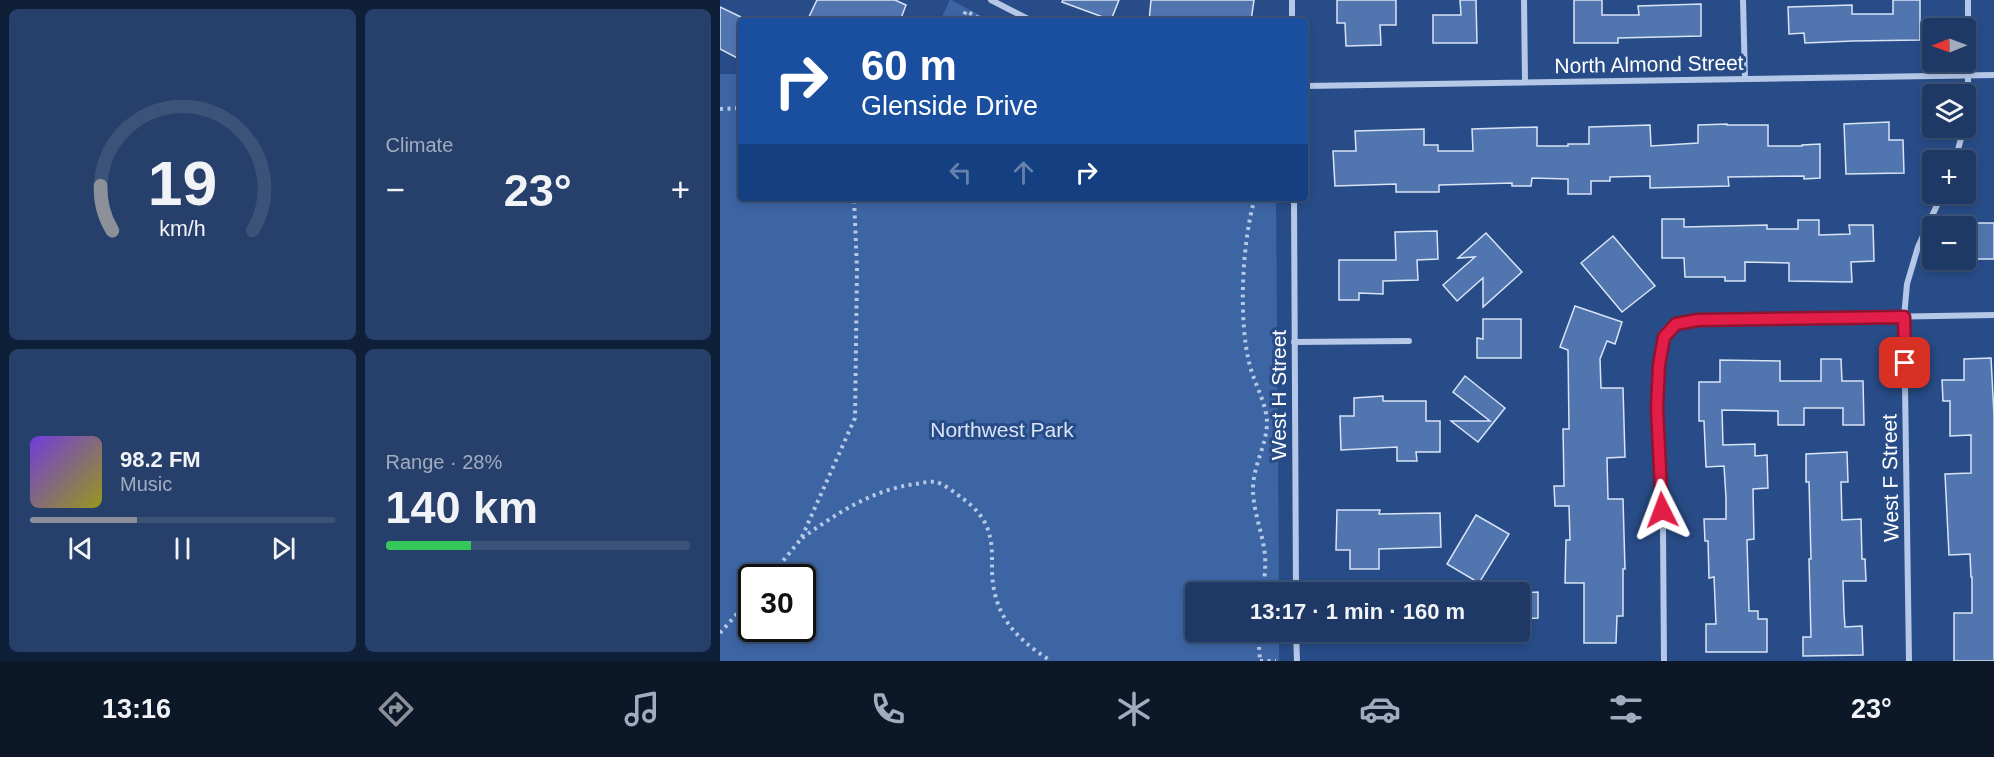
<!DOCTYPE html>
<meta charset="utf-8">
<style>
:root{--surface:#1e3965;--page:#26406b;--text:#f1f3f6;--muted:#a1acbf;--line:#3c5379;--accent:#8c9099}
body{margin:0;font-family:Arial,sans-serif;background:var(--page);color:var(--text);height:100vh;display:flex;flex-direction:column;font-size:22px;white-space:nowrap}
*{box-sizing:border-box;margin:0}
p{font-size:20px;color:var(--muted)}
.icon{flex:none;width:33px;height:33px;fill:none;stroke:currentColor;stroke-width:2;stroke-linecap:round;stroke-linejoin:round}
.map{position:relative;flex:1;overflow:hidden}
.panel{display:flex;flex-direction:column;gap:9px;padding:9px;background:#101f38;width:720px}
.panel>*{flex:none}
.banner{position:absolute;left:18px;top:18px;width:570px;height:183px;border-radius:6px;box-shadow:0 3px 9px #0003,0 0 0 2px var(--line);background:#1a4fa0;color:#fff;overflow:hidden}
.needle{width:39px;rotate:269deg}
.buttons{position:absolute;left:1202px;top:18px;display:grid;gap:12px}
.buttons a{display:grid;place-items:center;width:54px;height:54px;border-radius:6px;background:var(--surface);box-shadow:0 3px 9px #0003,0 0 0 2px var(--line);font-size:30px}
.speed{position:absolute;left:18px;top:564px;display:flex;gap:12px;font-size:30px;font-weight:700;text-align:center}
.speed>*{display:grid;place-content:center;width:78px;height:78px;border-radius:50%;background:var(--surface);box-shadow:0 3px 9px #0003,0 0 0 2px var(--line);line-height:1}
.speed .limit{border:3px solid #111;border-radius:9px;background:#fff;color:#111}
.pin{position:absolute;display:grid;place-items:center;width:51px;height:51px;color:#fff;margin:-26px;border-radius:12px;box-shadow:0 3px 9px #0006}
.me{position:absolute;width:66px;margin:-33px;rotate:357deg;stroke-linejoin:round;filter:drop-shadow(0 0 4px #0008)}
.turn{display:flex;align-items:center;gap:21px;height:126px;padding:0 24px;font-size:27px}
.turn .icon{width:78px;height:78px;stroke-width:2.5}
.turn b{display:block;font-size:42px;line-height:51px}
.lanes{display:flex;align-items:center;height:57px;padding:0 24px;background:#0003;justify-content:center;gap:30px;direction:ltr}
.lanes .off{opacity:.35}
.big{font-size:45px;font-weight:700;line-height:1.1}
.panel .card{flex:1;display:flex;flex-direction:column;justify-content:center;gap:9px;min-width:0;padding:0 21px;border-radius:9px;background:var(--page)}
.panel .dial{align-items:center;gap:0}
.dial svg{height:156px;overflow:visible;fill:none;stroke:var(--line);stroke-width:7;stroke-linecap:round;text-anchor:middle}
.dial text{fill:var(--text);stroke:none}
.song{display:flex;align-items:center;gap:18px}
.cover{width:72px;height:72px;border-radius:9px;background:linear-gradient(135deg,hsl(260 70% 55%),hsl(60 70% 35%))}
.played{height:6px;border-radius:3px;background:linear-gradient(90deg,var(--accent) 35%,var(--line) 35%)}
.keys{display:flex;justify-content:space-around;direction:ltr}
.heat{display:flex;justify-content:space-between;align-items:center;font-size:33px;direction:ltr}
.charge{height:9px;border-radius:4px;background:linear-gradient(90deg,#34c759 28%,var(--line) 0)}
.panel .tiles{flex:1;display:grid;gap:9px;grid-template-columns:repeat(2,1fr)}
.trip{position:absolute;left:465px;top:582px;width:345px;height:60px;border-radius:6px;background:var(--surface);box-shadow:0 3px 9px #0003,0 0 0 2px var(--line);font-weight:700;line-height:60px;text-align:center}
.tab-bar{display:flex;height:96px;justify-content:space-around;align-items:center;background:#0c1728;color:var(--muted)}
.tab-bar .icon{width:42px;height:42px}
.tab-bar .current{color:var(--accent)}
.tab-bar b{font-size:27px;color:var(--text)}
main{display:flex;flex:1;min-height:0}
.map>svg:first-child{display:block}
.green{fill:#3d65a3;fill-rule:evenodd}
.building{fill:#5175ae;stroke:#d8e4f6;stroke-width:1.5}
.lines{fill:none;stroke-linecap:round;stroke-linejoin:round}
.path{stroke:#b5c8e8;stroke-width:4;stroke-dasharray:3 4.5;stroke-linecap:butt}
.street{stroke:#b5c8e8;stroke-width:6}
.route-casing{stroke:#92132f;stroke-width:15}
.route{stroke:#e11d48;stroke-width:10}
.labels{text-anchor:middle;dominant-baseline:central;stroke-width:6;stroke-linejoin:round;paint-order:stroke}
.street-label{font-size:21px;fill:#fff;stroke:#284c87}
.park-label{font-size:21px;fill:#d8e4f6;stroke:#284c87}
</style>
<main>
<section class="panel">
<div class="tiles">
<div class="card dial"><svg viewBox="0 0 100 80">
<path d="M14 69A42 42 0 1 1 86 69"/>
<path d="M14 69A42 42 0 0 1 8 46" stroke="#8c9099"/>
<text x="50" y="56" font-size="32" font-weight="700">19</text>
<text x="50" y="72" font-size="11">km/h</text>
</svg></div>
<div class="card"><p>Climate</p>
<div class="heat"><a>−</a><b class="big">23°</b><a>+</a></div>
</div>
<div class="card">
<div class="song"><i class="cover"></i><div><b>98.2 FM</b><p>Music</p></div></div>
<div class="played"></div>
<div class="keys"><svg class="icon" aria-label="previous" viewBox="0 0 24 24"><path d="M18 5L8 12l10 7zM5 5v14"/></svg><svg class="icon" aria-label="pause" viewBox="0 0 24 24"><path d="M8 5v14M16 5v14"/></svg><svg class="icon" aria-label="next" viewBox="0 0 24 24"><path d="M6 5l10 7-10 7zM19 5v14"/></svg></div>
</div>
<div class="card"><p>Range · 28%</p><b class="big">140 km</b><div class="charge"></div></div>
</div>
</section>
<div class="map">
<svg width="1274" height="661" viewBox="0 0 1274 661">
<rect width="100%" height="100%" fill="#284c87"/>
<g class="green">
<polygon points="230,0 231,0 271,21 220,21"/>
<path d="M0 74H21V198H556L559 592H476V632H559V661H0ZM32 578H82V628H32Z"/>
</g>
<g class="building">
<polygon points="97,0 175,0 186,5 180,21 87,21"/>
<polygon points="343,0 399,0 391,20 342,2"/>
<polygon points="431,0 534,0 531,21 429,21"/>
<polygon points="617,0 676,0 676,25 660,25 661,45 626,46 625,23 617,23"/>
<polygon points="740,0 756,0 757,43 713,43 713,15 741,15"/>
<polygon points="854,0 882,0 882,15 919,15 918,6 981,4 981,36 898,38 898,43 854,43"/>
<polygon points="1173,0 1200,0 1200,40 1133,41 1085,43 1084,33 1069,34 1068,7 1132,5 1132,14 1173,14"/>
<polygon points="0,7 21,17 21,60 0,49"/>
<polygon points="1169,122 1169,140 1183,140 1184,173 1126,174 1124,124"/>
<polygon points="1007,124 1007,125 1048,125 1048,146 1082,146 1082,145 1100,144 1100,178 1084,179 1084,176 1008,177 1009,186 930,188 930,176 890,177 890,181 871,181 871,194 848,194 848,179 812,178 811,186 792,186 792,183 719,185 719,192 676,192 676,184 615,186 613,151 636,151 635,131 704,129 704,145 718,145 718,151 753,151 752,129 817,127 817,146 848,146 848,144 869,144 869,127 930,125 931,146 978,143 978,125"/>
<polygon points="942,219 964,219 964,227 1047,225 1047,229 1078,229 1078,220 1099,220 1099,235 1130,234 1129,225 1153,225 1154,261 1131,262 1132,282 1069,281 1069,263 1025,262 1025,281 1005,281 1005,277 965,277 964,258 942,258"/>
<rect x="1254" y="223" width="20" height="36"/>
<polygon points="717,231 718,259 697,260 698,280 663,281 663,294 639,293 639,300 619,300 619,260 676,260 675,232"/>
<polygon points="766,233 802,272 763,307 763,278 737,301 723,285 755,257 738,258"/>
<polygon points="893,236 935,286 902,312 861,263"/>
<polygon points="855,306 902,322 895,344 887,341 880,359 881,388 903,388 905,457 887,458 888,499 903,499 905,569 903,569 903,616 897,616 896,643 864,643 864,583 845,583 846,540 850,540 849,506 835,506 834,486 844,486 843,429 849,429 848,350 840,347"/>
<polygon points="763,319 801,319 801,358 757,358 757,338 763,339"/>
<polygon points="1271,358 1274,415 1274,661 1234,661 1234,613 1252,613 1252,577 1251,577 1250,554 1229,555 1225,474 1251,473 1251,435 1230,436 1230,401 1223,401 1222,380 1244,380 1244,359"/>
<polygon points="1101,359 1121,359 1122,381 1143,381 1144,425 1123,425 1123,408 1084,408 1084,425 1058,425 1058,411 1002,410 1003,445 1035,444 1035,456 1047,455 1048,488 1033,489 1034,539 1027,540 1029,611 1038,611 1038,619 1047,619 1047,652 986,652 986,624 996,624 994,577 989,578 988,541 985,541 984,519 1006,519 1006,498 1004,466 986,467 984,421 979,421 979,382 1000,382 1000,360 1060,361 1060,381 1101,381"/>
<polygon points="745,376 785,408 758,442 731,421 770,421 733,392"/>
<polygon points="663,396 663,401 706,401 706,421 720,421 720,452 696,452 697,461 677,461 677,447 621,450 620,416 634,416 634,398"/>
<polygon points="1127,452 1128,482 1121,482 1122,520 1141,519 1142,559 1145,559 1146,581 1123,581 1124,612 1125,627 1142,626 1143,655 1083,656 1083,637 1091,637 1089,559 1091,559 1089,482 1086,482 1086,454"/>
<polygon points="617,510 660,510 659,514 720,513 721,547 659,549 659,569 630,569 630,550 616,550"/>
<polygon points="756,515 789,534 759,583 727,564"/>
<polygon points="818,592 818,618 800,619 800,593"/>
</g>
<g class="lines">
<g class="path">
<polyline points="241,21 246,11 264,21"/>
<polyline points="0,109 21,108"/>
<path d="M535 198C522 241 518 322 530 366 535 385 546 402 547 422 547 445 533 465 533 489 533 512 543 533 545 556 546 568 544 581 543 592"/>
<path d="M82 538C116 514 153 489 196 484 202 483 209 481 215 482 223 483 235 493 242 498 252 505 261 514 266 525 273 540 272 555 272 570 273 615 295 638 331 661"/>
<polyline points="49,578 81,539 135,418 137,269 134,198"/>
<polyline points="538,632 540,661"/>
<polyline points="0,633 32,597"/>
<polyline points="540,661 556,661"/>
</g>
<g class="street">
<polyline points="271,0 312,21"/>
<polyline points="572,0 572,21"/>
<polyline points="804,0 805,82"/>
<polyline points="1023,0 1025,79"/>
<polyline points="585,86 1274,75"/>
<polyline points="1245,124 1248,99 1248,0"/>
<polyline points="1235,160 1244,128"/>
<polyline points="574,198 576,592"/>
<polyline points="574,342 689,341"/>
<polyline points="576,632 577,661"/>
<polyline points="944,661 943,530 937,408 939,365 944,337 956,324 978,320 1274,315"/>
<polyline points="1189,661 1184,317 1187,284 1198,247 1222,194"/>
</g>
</g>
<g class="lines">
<g class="route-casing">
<polyline id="route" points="942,510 937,408 939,365 944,337 956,324 978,320 1184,317 1185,363"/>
</g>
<use href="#route" class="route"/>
</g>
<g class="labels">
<g class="street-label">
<text transform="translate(929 64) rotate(-1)">North Almond Street</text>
<text transform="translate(558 395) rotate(-90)">West H Street</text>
<text transform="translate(1170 478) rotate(-91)">West F Street</text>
</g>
<g class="park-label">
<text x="282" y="429">Northwest Park</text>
</g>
</g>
</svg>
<div class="buttons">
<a><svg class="needle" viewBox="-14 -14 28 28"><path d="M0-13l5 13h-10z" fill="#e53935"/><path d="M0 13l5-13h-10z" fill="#a1acbf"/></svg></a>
<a><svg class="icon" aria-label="layers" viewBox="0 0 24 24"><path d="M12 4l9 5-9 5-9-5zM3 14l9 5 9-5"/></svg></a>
<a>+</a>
<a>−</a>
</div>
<div class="speed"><div class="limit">30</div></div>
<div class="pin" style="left:1185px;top:363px;background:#d93025"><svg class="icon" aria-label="arrive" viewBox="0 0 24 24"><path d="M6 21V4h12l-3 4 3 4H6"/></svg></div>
<svg class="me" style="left:942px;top:510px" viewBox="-20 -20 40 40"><path d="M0-17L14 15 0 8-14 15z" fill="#e11d48" stroke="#fff" stroke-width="4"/></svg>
<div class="trip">13:17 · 1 min · 160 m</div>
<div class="banner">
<div class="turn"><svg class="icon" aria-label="right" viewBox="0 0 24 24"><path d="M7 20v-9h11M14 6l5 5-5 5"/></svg><div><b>60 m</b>Glenside Drive</div></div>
<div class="lanes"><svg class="icon off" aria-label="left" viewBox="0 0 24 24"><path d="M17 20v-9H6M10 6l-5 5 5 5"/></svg><svg class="icon off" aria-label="ahead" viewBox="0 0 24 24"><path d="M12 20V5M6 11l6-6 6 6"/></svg><svg class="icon" aria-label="right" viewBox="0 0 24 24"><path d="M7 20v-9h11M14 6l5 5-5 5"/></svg></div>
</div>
</div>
</main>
<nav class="tab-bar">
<b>13:16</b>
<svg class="icon current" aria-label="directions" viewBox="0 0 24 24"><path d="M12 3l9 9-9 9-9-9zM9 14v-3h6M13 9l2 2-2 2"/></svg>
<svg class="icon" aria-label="music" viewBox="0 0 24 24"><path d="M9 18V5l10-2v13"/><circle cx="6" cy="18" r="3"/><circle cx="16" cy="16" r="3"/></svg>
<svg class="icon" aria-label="phone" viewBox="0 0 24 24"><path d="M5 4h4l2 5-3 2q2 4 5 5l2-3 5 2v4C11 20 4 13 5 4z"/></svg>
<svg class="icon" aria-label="climate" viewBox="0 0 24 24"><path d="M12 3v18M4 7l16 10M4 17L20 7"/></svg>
<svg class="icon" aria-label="car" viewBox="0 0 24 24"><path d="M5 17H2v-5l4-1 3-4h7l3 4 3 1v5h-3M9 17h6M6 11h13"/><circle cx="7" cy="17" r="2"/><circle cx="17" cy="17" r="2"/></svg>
<svg class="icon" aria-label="filters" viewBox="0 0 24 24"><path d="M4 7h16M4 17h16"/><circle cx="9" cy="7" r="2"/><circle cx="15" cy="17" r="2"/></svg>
<b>23°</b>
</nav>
